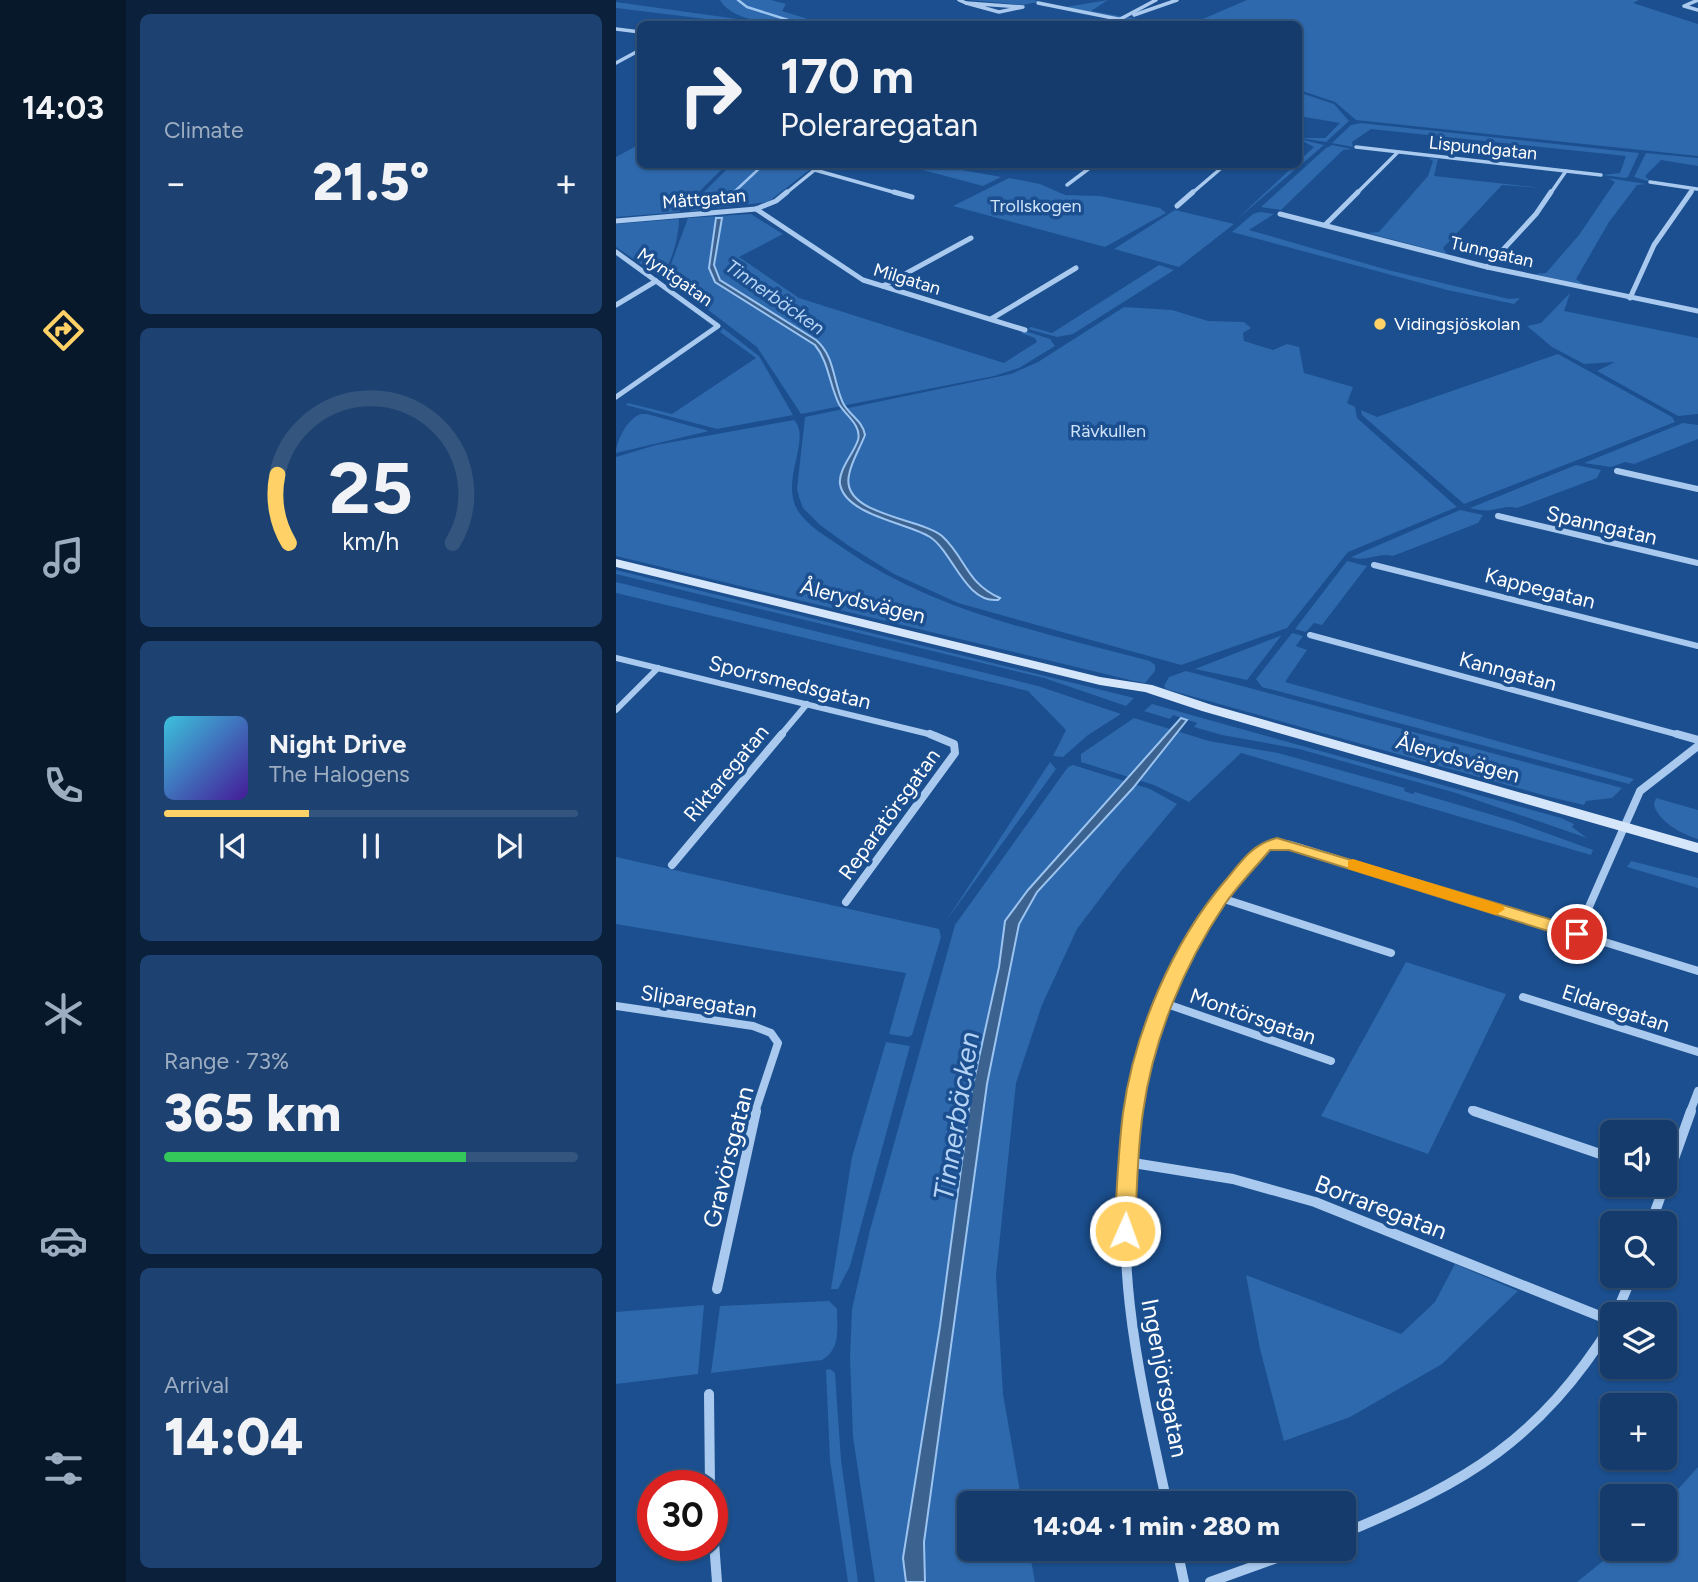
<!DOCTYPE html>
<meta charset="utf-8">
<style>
:root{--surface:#143b6b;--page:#1d4271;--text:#f1f3f6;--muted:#9dadc1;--line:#33557e;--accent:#ffd166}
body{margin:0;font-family:Figtree,sans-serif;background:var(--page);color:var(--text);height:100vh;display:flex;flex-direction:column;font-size:26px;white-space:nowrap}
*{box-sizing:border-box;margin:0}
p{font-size:23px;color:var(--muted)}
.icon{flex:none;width:38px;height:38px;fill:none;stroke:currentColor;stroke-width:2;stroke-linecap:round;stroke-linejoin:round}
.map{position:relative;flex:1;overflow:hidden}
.drawer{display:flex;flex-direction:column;gap:14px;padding:14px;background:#0b203b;width:490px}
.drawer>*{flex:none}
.banner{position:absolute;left:21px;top:21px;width:665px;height:147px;border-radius:10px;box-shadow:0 2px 5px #0004,0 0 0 2px var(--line);background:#143b6b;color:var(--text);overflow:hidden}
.fabs{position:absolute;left:984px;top:1120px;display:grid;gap:14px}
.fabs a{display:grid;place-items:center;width:77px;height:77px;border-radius:10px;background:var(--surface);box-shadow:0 2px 5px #0004,0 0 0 2px var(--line);font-size:35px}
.speed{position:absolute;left:21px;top:1470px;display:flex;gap:14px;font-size:35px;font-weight:700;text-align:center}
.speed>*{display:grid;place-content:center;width:91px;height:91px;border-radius:50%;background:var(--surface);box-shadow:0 2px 5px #0004,0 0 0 2px var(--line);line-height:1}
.speed .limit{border:10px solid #d22;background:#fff;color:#111}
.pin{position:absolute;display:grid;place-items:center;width:60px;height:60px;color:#fff;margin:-30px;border:4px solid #fff;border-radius:50%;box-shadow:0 2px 7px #0007}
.me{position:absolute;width:77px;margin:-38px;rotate:2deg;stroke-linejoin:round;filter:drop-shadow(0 0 5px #0008)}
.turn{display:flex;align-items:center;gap:24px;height:147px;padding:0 28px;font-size:32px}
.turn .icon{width:91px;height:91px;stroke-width:2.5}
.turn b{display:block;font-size:49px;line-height:60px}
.big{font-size:52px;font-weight:800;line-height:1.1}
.drawer .card{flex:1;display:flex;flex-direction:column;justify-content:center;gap:10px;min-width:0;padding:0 24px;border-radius:10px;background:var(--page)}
.drawer .dial{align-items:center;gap:0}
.dial svg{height:182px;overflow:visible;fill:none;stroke:var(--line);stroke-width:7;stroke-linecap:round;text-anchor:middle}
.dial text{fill:var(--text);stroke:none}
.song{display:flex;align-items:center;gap:21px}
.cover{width:84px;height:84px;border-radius:10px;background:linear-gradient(135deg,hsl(190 70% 55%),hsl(260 70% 35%))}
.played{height:7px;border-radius:4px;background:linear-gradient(90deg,var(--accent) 35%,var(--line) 35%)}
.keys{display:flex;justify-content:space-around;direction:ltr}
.heat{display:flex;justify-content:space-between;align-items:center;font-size:38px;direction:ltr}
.charge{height:10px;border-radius:5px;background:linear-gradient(90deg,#34c759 73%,var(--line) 0)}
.trip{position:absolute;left:341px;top:1491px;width:399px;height:70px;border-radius:10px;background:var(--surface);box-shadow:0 2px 5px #0004,0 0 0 2px var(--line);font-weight:800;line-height:70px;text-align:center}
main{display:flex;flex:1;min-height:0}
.dock{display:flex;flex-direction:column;width:126px;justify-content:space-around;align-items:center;background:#08182b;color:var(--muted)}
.dock .icon{width:49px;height:49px}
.dock .current{color:var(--accent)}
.dock b{font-size:32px;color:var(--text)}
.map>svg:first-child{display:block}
.green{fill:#2e69ad}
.water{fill:#3c6290;stroke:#9cc4f0;stroke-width:2}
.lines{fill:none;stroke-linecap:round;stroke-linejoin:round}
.stream-far1{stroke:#9cc4f0;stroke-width:2.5}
.stream{stroke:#9cc4f0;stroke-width:3.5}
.street-far4{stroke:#a9c9ee;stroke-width:3.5}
.street-far3{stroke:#a9c9ee;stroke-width:5}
.street-far2{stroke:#a9c9ee;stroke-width:6}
.street-far1{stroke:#a9c9ee;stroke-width:8}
.street{stroke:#a9c9ee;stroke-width:10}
.secondary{fill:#d6e6fa;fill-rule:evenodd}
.route{fill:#ffd166;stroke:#a68842;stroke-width:2}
.slow{fill:#f59e0b}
.poi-dot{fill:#ffd166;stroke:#1b4f8f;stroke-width:2.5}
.labels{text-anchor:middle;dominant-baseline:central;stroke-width:7;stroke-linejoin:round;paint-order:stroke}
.far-street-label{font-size:18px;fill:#fff;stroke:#1b4f8f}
.far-park-label{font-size:18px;fill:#cfe3fa;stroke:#1b4f8f}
.far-poi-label{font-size:18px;fill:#fff;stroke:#1b4f8f;text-anchor:start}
.far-water-label{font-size:19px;font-style:italic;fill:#b5d3f5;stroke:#1b4f8f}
.street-label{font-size:21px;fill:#fff;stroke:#1b4f8f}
.near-street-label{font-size:24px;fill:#fff;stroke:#1b4f8f}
.near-water-label{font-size:28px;font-style:italic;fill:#b5d3f5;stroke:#1b4f8f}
</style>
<main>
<nav class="dock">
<b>14:03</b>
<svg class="icon current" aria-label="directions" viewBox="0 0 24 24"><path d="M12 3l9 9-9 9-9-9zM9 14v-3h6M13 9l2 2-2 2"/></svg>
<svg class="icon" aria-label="music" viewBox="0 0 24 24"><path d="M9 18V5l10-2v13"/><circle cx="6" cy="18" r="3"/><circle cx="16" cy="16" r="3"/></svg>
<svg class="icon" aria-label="phone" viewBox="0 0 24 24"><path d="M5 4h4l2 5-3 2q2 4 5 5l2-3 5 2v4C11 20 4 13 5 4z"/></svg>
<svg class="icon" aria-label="climate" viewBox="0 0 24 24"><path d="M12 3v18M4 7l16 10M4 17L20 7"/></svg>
<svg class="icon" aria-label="car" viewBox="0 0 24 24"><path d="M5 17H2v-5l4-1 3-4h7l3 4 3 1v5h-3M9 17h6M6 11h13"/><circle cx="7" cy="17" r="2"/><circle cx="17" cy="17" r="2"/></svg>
<svg class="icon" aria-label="filters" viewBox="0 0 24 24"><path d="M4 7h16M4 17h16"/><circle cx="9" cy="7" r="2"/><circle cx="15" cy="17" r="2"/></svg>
</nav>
<section class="drawer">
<div class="card"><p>Climate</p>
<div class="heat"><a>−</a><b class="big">21.5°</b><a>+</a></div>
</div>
<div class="card dial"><svg viewBox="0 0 100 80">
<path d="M14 69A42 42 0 1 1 86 69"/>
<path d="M14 69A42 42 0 0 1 9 39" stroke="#ffd166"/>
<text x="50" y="56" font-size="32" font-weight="700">25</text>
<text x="50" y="72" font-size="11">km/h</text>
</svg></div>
<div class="card">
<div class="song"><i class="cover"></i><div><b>Night Drive</b><p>The Halogens</p></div></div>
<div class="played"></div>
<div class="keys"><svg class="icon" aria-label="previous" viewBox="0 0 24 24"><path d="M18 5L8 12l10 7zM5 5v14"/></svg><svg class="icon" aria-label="pause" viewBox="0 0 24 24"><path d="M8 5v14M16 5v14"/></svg><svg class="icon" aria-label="next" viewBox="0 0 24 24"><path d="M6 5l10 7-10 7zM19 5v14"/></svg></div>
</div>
<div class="card"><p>Range · 73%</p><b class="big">365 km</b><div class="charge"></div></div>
<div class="card"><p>Arrival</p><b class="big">14:04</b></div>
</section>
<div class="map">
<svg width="1082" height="1582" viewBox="0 0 1082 1582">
<rect width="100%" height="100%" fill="#1b4f8f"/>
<g class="green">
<path d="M104 0H155L170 4 166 11 208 24C182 25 119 27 104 0Z"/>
<polygon points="353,0 418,0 450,7 492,0 475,11 550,24 535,24 421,2 407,5"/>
<polygon points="631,0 1023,0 1017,3 1082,24 1082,156 740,120 719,102 683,90 682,24 575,24"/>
<polygon points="0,2 156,24 131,24 0,8"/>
<polygon points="682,92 718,104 733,121 710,142 684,138 709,138 724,123 683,116"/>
<polygon points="745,123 1023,153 1012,177 1009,178 987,175 1004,173 1010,156 755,129 736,142 737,147 716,143 735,125"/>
<polygon points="683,139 708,145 620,220 698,147"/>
<polygon points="24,144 24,164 110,165 63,212 0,217 0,157"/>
<polygon points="716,145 736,149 727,150 665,210 645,207 710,148"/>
<polygon points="1030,153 1082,158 1082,166 1045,160 1029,176 1035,182 1018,177"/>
<polygon points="812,158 822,159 818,176 926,188 886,185 827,248 831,254 752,233 763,232 812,176 817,161"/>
<polygon points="115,165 200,165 152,202 74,211 80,200"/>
<polygon points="288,165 318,165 385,177 367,186"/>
<polygon points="393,178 424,184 449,195 484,196 544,208 550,213 489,247 337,206"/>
<polygon points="992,178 1030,184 1021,185 993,222 960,279 968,285 918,274 930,273 963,235 999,182"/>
<polygon points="559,210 618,224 563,267 498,249"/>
<polygon points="644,212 658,214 633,230 772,270 893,299 904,298 898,304 831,290 616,232 637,214"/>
<polygon points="135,214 167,234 123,257 183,298 388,363 421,342 419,338 405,333 409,331 434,339 439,346 403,368 378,376 185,414 141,347 50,278 72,218"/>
<path d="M63 219C63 235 56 265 44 277L0 247V224Z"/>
<polygon points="543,265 558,270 457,334 441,337 412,329 415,327 436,333"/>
<polygon points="954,293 948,311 1082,338 1082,414 1062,416 981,371 999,362 968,364 936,347 911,326 925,323"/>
<polygon points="508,307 556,310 592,321 628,322 635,328 627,333 628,341 657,350 671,344 683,347 688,373 737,387 731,403 739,407 741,418 841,507 732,552 671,628 565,665 342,603 278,574 233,546 204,525 187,508 183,497 181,489 189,417 395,374 422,362"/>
<polygon points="107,328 143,356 177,415 101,429 10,405 12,403 56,414 140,358 104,332"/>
<polygon points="942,354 1056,417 1059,422 848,504 746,415 745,410 761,417"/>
<path d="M25 414H31L93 431 0 453C0 440 12 418 25 414Z"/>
<path d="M178 420C197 440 160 485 185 515 196 529 213 538 227 548 319 612 428 633 534 661L539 665V671L529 683 518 681 0 556V457L40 445Z"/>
<polygon points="1067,423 1082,425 1082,439 1018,464 1009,462 995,467 968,463"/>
<path d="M960 465 985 470 981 478 901 508C885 504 878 515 854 508Z"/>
<path d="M844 510 867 515 862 523 777 556C762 552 750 563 735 557Z"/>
<polygon points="731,561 751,566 706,625 698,623 690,632 679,629"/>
<polygon points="0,570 518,698 510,706 428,678 0,574"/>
<polygon points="0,582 422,686 505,714 472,735 447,757 437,756 450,730 412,691 0,593"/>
<polygon points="676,633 687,636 680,646 691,650 669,682 1018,779 1013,784 646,687 640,679"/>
<polygon points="665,636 631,680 579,669 664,636"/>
<polygon points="570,671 1006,788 996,798 970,801 968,805 934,797 550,689 548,686 553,677"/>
<polygon points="536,704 945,818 958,824 956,827 971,838 840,793 683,749 606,735 578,727 581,723 557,715 554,719 528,711"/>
<polygon points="518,718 593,741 662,753 789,788 788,791 797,794 799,792 900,822 977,850 975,855 625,753 573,802 538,785 465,762 465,754"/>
<polygon points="434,762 440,769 330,921"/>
<polygon points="457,765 534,789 561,804 505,871 461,929 426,1005 400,1083 380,1275 387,1394 406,1503 354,1503 354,1549 413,1549 419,1582 259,1582 237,1437 234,1358 236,1309 254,1230 339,925 452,767"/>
<path d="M1040 798 1082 810V839C1067 835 1041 821 1038 804Z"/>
<polygon points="0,857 323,929 325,937 296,1035 292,1037 273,1034 290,973 0,924"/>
<polygon points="1015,861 1082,878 1082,888 1011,867"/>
<polygon points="790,962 890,994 812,1154 705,1116"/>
<polygon points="270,1042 294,1046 234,1266 222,1289 215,1289 236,1157"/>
<polygon points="839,1264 902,1291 826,1364 734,1417 668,1441 644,1349 630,1275 785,1334 819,1302"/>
<path d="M213 1301 221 1309C221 1329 225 1349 206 1360L95 1373 104 1306Z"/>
<polygon points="88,1305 82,1374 0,1384 0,1312"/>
<polygon points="214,1369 219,1373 225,1460 242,1582 232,1582 214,1460 210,1370"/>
<polygon points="1082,1467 1082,1582 961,1582 1002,1549 1048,1549 1048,1505"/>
</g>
<g class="water">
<path d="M100 218H106L98 265 104 280 200 340C219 356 217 382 227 403 233 415 247 421 249 435 244 448 235 462 233 475 224 515 305 518 326 536 350 558 350 583 384 598L382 600C349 603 337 552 314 537 292 523 229 515 224 484 222 470 238 453 242 440 246 425 229 415 223 404 213 384 213 362 199 345L99 282 93 268Z"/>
<polygon points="565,718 571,720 517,788 421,892 403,924 371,1084 308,1542 309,1582 290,1582 287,1558 324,1326 355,1094 383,967 389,921 412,890"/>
</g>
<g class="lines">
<g class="stream-far1">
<polyline points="122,0 131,7 185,24"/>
<polyline points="116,194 148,164"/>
</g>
<polyline class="stream" points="104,205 118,192"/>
<g class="street-far4">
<polyline points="343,0 350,3"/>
<polyline points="1082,0 1068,6 1082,10"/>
<polygon points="350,3 407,7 383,12"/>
<polyline points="422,3 507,20"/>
<polyline points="518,15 561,0"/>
<polyline points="495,24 540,0"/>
<polyline points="0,29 24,32"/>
<polyline points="0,63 24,50"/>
<polyline points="740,147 985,175"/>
<polyline points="199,170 284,194"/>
<polyline points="1034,182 1081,189"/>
<polyline points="451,185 479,164"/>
<polyline points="169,194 206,164"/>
<polyline points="575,194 610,164"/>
<polyline points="740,194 781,153"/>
<polyline points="934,194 950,171"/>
<polyline points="1074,194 1077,189"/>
</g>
<g class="street-far3">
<polyline points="278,192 296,197"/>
<polyline points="561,206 577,192"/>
<polyline points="140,209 247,280 409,330"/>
<polyline points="664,214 871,267 1082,311"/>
<polyline points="0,221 140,209 160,201 171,192"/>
<polyline points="709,225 742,192"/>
<polyline points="0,252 102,326 0,397"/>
<polyline points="871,267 920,214 935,192"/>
<polyline points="267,286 355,238"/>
<polyline points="1014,298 1038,245 1075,192"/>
<polyline points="0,305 40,281"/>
<polyline points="375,319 460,268"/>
</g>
<g class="street-far2">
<polyline points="1001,471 1082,489"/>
<polyline points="882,516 1082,563"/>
<polyline points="758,565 1082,646"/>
<polyline points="694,635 1067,736"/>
<polyline points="0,658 321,736"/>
<polyline points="0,710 42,668"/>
<polyline points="164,736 191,704"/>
</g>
<g class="street-far1">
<polyline points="1061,734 1082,740"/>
<polyline points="56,865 166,734"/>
<polyline points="605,898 775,953"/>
<polyline points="230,902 339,753 338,744 314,734"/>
<polyline points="961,934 1024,791 1082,746"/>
<polyline points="907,997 1082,1052"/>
<polyline points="548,1003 715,1061"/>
<polyline points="0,1006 137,1026 155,1033 162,1043 139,1112"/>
<polyline points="856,1110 863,1112"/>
<path d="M518 1112C535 1033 564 958 610 890 620 875 632 855 649 846 657 842 666 844 675 845L1082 971"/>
<polyline points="1074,1112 1082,1091"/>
</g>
<g class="street">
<path d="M518 1111C495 1256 520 1363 551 1503"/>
<polyline points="858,1111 996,1158"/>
<polyline points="511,1162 617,1179 699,1202 996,1321"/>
<polyline points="1035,1223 1075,1111"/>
<polyline points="101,1289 140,1111"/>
<polyline points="1000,1314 1016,1276"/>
<polyline points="93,1394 94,1486"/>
<polyline points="96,1516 101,1582"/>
<path d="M728 1533C852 1482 923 1440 996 1324"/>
<polyline points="561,1549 568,1582"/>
<polyline points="594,1582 686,1549"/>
</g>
<polygon class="secondary" points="0,559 484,677 536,685 596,705 1082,843 1082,853 586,711 529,692 484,685 0,567"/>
</g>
<path class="route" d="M661 838 967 929 970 934 961 940 673 850H654C639 868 622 885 609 904 568 965 537 1039 527 1112 521 1151 521 1192 519 1231L516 1236H501L498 1231C501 1192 502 1152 507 1113 518 1033 556 943 609 881 625 862 636 844 661 838Z"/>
<polygon class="slow" points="737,859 886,905 889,909 880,915 732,869 732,861"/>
<circle class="poi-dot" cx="764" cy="324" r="7"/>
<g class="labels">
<g class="far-street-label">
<text transform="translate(867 148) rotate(6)">Lispundgatan</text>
<text transform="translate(88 199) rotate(-5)">Måttgatan</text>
<text transform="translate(876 252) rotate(13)">Tunngatan</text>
<text transform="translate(59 277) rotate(35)">Myntgatan</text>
<text transform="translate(291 279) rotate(17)">Milgatan</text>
</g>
<g class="far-park-label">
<text x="420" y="206">Trollskogen</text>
<text x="492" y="431">Rävkullen</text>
</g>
<g class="far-poi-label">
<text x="778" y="324">Vidingsjöskolan</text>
</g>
<g class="far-water-label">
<text transform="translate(159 297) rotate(35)">Tinnerbäcken</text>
</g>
<g class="street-label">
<text transform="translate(986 525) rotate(13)">Spanngatan</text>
<text transform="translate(924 588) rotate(14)">Kappegatan</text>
<text transform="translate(247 601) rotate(14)">Ålerydsvägen</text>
<text transform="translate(892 671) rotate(15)">Kanngatan</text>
<text transform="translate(174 682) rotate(14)">Sporrsmedsgatan</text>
<text transform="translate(842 758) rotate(16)">Ålerydsvägen</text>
<text transform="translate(110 773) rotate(-50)">Riktaregatan</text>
<text transform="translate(273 814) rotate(-54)">Reparatörsgatan</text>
<text transform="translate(83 1001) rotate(9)">Sliparegatan</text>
<text transform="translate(1000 1008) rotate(18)">Eldaregatan</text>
<text transform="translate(637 1016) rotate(19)">Montörsgatan</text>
</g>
<g class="near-street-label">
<text transform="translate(112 1157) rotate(-76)">Gravörsgatan</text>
<text transform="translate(765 1207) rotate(21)">Borraregatan</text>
<text transform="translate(549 1378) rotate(79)">Ingenjörsgatan</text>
</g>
<g class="near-water-label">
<text transform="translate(340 1116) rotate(-81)">Tinnerbäcken</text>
</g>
</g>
</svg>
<div class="fabs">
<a><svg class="icon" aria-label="sound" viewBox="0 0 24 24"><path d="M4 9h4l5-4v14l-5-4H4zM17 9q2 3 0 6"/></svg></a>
<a><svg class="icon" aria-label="search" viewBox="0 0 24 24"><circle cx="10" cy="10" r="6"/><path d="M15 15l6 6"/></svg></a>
<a><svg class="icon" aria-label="layers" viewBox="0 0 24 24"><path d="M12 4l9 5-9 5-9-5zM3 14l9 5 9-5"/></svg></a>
<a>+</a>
<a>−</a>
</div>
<div class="speed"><div class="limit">30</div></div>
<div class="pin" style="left:961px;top:934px;background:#d93025"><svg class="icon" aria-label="arrive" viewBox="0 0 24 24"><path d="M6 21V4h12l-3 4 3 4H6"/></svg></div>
<svg class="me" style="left:509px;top:1231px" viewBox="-20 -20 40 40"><circle r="17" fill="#ffd166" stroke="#fff" stroke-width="3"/><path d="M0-11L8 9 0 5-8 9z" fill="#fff"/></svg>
<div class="trip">14:04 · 1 min · 280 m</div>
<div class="banner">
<div class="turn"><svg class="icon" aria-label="right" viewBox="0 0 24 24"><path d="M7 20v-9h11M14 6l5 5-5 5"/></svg><div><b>170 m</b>Poleraregatan</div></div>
</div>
</div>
</main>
